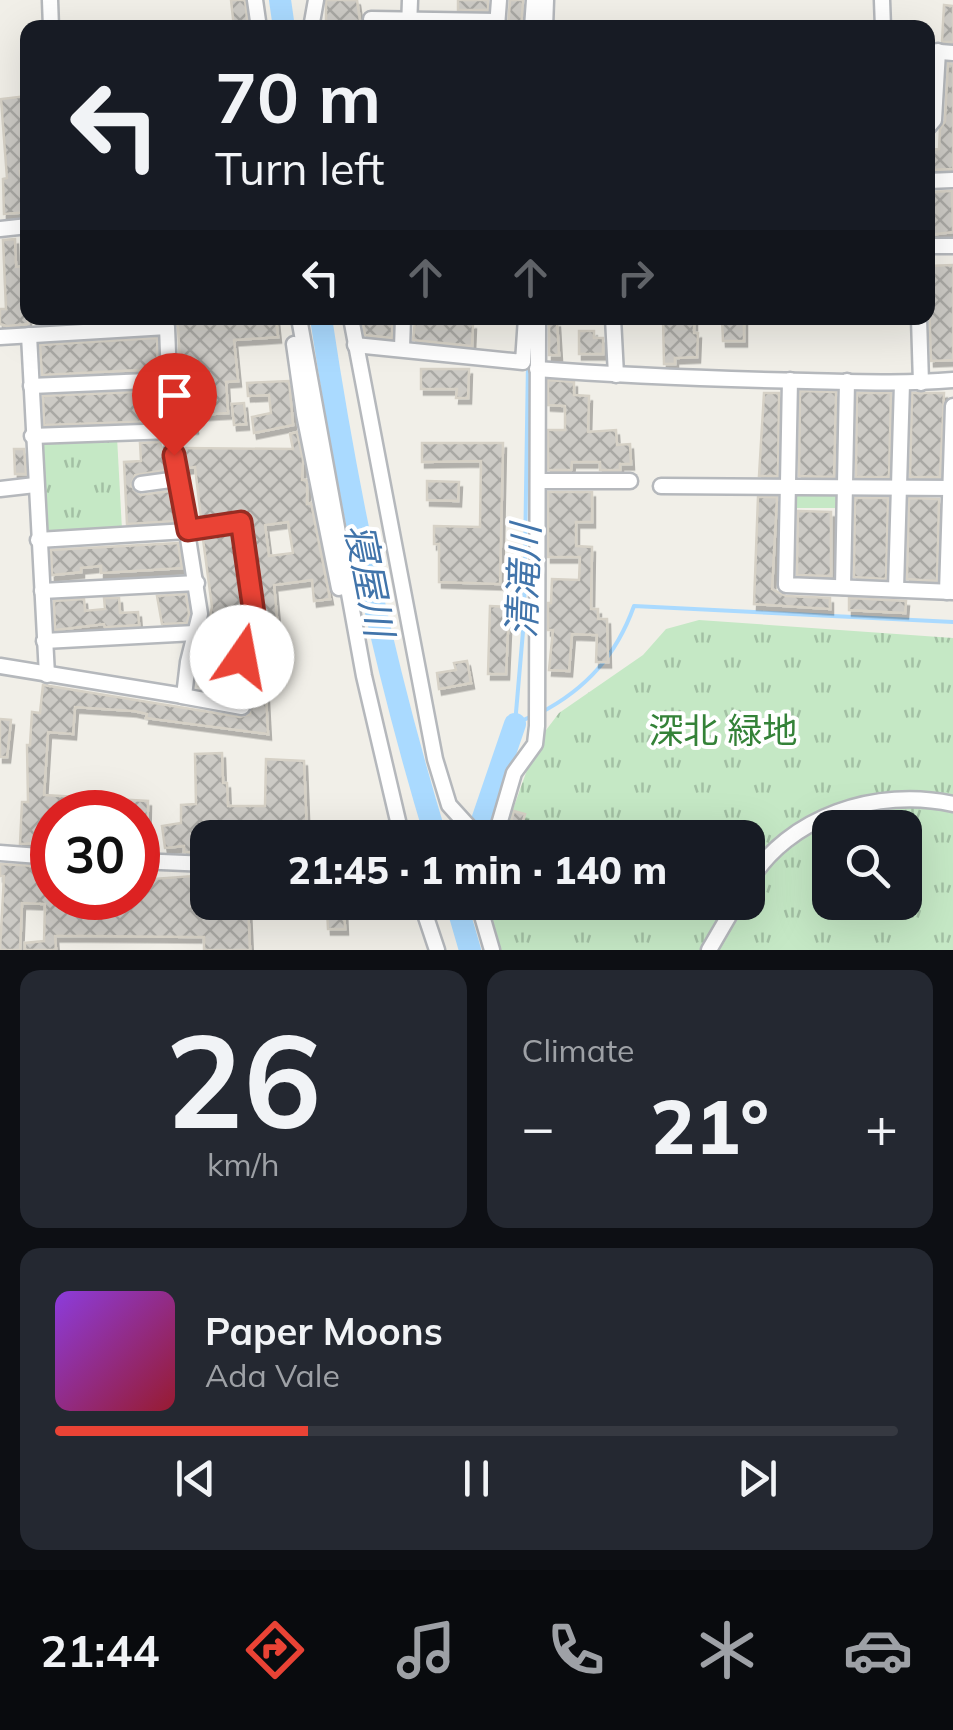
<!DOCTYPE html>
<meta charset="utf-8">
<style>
:root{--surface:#171b24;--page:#242831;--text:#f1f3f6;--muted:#9ea1a6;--line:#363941;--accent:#ea4335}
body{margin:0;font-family:Mulish,"Noto Sans JP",sans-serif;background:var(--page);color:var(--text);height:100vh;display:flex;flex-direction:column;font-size:38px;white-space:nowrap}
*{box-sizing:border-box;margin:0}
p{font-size:32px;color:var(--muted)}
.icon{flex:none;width:55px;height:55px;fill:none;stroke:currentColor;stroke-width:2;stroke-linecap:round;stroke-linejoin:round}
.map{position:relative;height:950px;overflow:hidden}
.side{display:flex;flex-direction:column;gap:20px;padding:20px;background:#0d0f14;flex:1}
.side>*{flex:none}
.banner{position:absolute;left:20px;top:20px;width:915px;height:305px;border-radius:20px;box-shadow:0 10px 40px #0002;background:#171b24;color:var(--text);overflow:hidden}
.controls{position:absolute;left:812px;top:810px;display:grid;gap:20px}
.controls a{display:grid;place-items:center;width:110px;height:110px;border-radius:20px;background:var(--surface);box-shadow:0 10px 40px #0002;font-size:50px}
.speed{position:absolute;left:30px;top:790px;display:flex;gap:20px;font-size:50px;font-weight:700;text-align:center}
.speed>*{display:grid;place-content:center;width:130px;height:130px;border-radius:50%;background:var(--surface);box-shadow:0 10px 40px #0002;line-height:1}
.speed .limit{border:15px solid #d22;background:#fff;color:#111}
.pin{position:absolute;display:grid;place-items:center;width:85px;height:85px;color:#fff;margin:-102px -42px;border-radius:50% 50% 50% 0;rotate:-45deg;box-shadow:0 0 10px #0007}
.pin .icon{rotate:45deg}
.me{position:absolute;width:110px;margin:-55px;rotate:12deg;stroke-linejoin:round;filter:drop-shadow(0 0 8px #0008)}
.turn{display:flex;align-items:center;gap:35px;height:210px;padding:0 30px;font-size:45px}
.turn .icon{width:130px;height:130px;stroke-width:2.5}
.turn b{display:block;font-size:70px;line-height:85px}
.lanes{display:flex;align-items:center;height:95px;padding:0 30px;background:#0003;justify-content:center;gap:50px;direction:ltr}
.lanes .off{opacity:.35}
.big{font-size:75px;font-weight:800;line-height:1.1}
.side .tile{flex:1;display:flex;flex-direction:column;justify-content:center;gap:15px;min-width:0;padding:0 35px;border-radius:20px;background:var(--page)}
.side .dial{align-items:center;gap:0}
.dial b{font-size:130px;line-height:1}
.song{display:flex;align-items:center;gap:30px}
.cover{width:120px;height:120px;border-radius:15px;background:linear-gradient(135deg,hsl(270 70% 55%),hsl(350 70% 35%))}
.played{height:10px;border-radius:5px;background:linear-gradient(90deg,var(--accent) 30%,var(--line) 30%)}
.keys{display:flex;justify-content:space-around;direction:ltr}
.heat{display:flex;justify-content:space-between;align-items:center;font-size:55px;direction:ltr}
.side .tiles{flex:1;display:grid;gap:20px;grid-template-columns:1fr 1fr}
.tile:last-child{grid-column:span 2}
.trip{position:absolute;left:190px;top:820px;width:575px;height:100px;border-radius:20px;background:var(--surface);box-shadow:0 10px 40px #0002;font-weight:800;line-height:100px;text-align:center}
.dock{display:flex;height:160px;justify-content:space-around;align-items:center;background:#090b0e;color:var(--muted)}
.dock .icon{width:70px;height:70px}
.dock .on{color:var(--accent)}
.dock b{font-size:45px;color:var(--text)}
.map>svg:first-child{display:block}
.park{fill:url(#park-tufts);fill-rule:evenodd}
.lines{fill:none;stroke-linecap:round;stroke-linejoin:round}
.stream{stroke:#aadaff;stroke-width:4}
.river{stroke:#aadaff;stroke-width:22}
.building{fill:url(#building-cross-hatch);stroke:#d6d1c6;stroke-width:2.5;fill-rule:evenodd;filter:url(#shadow)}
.minor-casing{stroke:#b5b8bc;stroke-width:19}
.minor{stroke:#fff;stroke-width:14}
.route-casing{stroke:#982c22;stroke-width:25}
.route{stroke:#ea4335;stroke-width:18}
.labels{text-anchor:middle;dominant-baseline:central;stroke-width:8;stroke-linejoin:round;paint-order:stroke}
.park-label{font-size:35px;fill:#348238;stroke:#fff}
.water-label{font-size:38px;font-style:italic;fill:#4174aa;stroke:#fff}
</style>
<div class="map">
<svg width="953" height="950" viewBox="0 0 953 950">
<defs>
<pattern id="park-tufts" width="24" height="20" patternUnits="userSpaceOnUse" patternTransform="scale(2.5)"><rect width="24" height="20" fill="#c5e8c5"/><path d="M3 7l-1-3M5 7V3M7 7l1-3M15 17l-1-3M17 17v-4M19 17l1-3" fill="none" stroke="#a3c0a4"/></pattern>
<pattern id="building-cross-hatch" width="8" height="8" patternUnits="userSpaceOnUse" patternTransform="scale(2.5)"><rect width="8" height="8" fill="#cccac5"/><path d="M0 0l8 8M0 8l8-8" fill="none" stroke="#a9a8a4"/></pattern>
<filter id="shadow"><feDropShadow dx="3" dy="5.5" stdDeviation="0" flood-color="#0004"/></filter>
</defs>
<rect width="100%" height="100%" fill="#f1efe8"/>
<g class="park">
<polygon points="117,437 122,530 49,533 44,528 41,443"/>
<polygon points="837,491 838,508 795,508 794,492"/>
<path d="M699 620 953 638V950H496L485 903 748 902V838L503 837 537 742 559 713 643 655 666 629ZM830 828H905V902H830Z"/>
</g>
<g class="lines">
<g class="stream">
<polyline points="528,362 524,620 515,724 532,716"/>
<path d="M540 713C586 689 616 656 634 606L953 622"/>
</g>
<g class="river">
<polyline points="280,0 284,28"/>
<path d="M321 318C348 497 383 663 436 838"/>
<polyline points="476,838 515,724"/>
<polyline points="456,902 470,950"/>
</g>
</g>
<g class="building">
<polygon points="231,0 245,0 248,28 234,28"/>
<polygon points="326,0 357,0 361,28 326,28"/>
<rect x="458" y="0" width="30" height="10"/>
<polygon points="510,0 523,0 521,28 508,28"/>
<polygon points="944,5 953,6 953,42 942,42"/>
<polygon points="948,63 953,64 953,169 928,170 928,150 939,149 940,129 945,121"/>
<polygon points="28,96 28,170 20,171 28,212 4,214 3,179 7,178 1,99"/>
<polygon points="952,191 953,232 928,235 928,192"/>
<polygon points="15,239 16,267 28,266 28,324 7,326 0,324 0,309 6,309 3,240"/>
<polygon points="953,265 953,360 931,361 928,266"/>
<polygon points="192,318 276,318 278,337 234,340 238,381 226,382 228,413 194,415 195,428 182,429 181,379 178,327 174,319"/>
<polygon points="362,318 392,319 392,338 365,335"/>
<polygon points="663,318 694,318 694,333 698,333 697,357 675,358 675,364 664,364"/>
<polygon points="722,319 744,319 744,341 723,341"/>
<polygon points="415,321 473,324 472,346 413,340"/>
<polygon points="549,322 557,322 559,355 549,355"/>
<polygon points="579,331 594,331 594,338 603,338 603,354 579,354"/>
<polygon points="157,338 158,369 42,375 40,345"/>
<polygon points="421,369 469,369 468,398 456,398 457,389 421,389"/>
<polygon points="548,380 574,382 574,395 589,396 588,432 616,430 617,445 630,444 631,464 620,464 620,470 600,470 600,462 572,462 571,470 548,470 548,430 565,430 565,406 548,405"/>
<polygon points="289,381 293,425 254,433 252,417 271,413 269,395 248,396 247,383"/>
<polygon points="159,391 160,421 44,425 43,396"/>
<polygon points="800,391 836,392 834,477 799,476"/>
<polygon points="764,393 779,393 778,476 759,476"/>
<polygon points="857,393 891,393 889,477 856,477"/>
<polygon points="912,393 944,393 940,477 910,477"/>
<polygon points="244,403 246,424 234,425 232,404"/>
<path d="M297 432 303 460 302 480H307V504L311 503 330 599 314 601 312 580 274 585 279 641 263 642 268 734 146 718 147 714 134 711 75 707 73 734 48 732 44 795 148 801 147 851 138 850V812L52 811V842L20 844 22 802H28L27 745H30L32 712 40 713 43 685 240 717 250 714 252 667 265 617 252 521 249 515 240 512 201 518 195 467 188 468 184 448 293 449 290 434ZM288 522 293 553 269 556 265 525Z"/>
<polygon points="160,442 166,470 135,475 131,486 141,495 170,491 175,521 127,524 124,462 141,461 140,443"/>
<polygon points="422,443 503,443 500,584 439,582 439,544 434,544 434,526 480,527 481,461 422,462"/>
<polygon points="14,449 24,449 26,474 15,474"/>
<polygon points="427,481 459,482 458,501 427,500"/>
<polygon points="548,492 592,492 592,522 576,522 576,546 592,547 591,609 598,609 598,619 607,619 608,662 596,662 597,635 572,634 569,671 549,670 553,630 548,630 548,603 551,603 552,579 579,580 580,557 548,557"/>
<polygon points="758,497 777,497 772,589 786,596 830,598 830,609 754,604"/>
<polygon points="855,498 888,498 886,579 854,577"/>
<polygon points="909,498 939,499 937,581 907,579"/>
<polygon points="798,511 831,512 831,576 797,575"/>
<polygon points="232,534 243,617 231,664 231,694 199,686 202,667 199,666 212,607 203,539"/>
<polygon points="178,543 182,568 101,573 101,566 81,568 81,572 52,575 51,550"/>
<polygon points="186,594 189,614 187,623 162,624 157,596"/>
<polygon points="104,598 119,598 120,613 138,612 139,625 105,627 104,624 55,630 54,601 84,599 85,611 105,609"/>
<polygon points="849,598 906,601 905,613 849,610"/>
<polygon points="490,606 509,607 506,674 488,674"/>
<polygon points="467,661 471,683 439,689 437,673 456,670 454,663"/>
<polygon points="0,719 11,720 7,757 0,757"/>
<polygon points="222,753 223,783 227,783 228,806 265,806 266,759 304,761 307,838 208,837 208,852 184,852 184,846 165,848 162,826 181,823 181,805 196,804 195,754"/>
<polygon points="514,811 525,814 518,838 507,836"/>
<polygon points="0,864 52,867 52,898 132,900 138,898 138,874 152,872 153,879 208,875 208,902 237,902 236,907 248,906 250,950 204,950 204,937 86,936 55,936 56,950 25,950 25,943 44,941 45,904 22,903 20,950 0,950 4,876 0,876"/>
<polygon points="327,908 344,908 345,929 328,929"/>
</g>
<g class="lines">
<g class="minor-casing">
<g id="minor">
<polyline points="50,0 51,28"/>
<polyline points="255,0 259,28"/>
<polyline points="882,0 883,28"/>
<polyline points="371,19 497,21"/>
<polyline points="497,27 499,0"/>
<polyline points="311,28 316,0"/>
<polyline points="409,28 410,0"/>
<polyline points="532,28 534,0"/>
<polyline points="545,28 546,0"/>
<polyline points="928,51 953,53"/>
<polyline points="928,127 934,120 938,51"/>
<polyline points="928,181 953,180"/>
<polyline points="0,229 28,226"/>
<polyline points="928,246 953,246"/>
<polyline points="299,318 364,676 402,838"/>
<polyline points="351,318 435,759 449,805 479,838"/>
<polyline points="613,318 616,375"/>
<polyline points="919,318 921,383"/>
<polyline points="29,335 47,675"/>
<polyline points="0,337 167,327 171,431 200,614 188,662 184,696 0,666"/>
<polyline points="294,344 304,414 339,588"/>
<polyline points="355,345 523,362 526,318"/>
<polyline points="402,348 403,318"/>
<path d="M537 369C627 376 716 379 807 381 855 382 904 384 953 380"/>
<polyline points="790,380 786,585 953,592"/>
<polyline points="31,386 171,380"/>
<polyline points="32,436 171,431"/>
<polyline points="538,481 630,481"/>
<polyline points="141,484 178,479"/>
<polyline points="661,486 953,488"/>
<polyline points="0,489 35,485"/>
<polyline points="38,540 187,531 241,522 254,618 241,666 242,707 182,696"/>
<polyline points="843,587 847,381"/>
<polyline points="896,589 902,383"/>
<polyline points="42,591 197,583"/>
<polyline points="947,592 953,406"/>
<polyline points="44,641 195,633"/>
<polyline points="495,838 514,773 535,744 537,726 538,318"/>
<polyline points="0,853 52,857"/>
<polyline points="138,861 208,864"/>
<path d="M748 884C787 816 878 787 953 804"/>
<polyline points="421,902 437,950"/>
<polyline points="478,902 492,950"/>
<polyline points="709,950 737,902"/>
</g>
</g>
<use href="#minor" class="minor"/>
</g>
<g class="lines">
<g class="route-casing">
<polyline id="route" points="174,455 188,530 241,522 254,614 242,657"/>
</g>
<use href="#route" class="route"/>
</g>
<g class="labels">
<g class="park-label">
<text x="723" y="730">深北 緑地</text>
</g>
<g class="water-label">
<text transform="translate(370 580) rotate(79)">寝屋川</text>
<text transform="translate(523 581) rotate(-88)">清滝川</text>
</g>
</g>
</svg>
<div class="controls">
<a><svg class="icon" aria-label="search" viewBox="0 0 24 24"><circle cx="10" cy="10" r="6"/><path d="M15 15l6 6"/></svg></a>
</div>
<div class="speed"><div class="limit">30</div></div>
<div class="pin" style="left:174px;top:455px;background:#d93025"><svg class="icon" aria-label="arrive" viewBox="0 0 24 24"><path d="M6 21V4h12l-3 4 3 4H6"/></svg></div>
<svg class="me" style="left:242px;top:657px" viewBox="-20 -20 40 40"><circle r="19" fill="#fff"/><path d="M0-13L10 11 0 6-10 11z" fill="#ea4335"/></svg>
<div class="trip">21:45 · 1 min · 140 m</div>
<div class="banner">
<div class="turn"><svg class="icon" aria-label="left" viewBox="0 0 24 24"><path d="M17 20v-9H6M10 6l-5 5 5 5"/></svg><div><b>70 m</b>Turn left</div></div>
<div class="lanes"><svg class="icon" aria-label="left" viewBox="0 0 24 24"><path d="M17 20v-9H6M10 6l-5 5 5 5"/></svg><svg class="icon off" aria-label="ahead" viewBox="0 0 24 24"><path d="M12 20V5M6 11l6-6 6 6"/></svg><svg class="icon off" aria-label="ahead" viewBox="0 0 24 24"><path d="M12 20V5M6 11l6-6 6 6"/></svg><svg class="icon off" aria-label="right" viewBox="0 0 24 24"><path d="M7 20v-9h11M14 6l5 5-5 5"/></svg></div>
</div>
</div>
<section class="side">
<div class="tiles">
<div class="tile dial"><b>26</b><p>km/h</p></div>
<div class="tile"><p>Climate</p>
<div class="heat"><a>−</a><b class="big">21°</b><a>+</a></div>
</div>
<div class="tile">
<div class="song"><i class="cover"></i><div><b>Paper Moons</b><p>Ada Vale</p></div></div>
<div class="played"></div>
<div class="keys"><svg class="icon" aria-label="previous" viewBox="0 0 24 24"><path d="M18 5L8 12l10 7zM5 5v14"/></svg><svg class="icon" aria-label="pause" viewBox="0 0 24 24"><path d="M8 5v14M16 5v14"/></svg><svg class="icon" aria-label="next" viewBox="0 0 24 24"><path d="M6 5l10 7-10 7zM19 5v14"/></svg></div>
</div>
</div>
</section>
<nav class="dock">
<b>21:44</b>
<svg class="icon on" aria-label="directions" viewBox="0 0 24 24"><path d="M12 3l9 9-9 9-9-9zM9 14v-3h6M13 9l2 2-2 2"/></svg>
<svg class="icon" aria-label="music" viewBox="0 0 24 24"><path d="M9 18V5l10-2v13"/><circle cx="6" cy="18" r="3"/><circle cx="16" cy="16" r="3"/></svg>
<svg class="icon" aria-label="phone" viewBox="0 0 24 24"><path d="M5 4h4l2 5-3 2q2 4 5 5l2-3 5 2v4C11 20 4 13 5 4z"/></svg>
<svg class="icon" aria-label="climate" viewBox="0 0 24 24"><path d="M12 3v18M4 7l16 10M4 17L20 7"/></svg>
<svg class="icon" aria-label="car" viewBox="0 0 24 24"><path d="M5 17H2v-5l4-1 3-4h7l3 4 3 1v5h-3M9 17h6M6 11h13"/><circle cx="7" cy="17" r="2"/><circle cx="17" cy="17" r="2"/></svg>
</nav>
